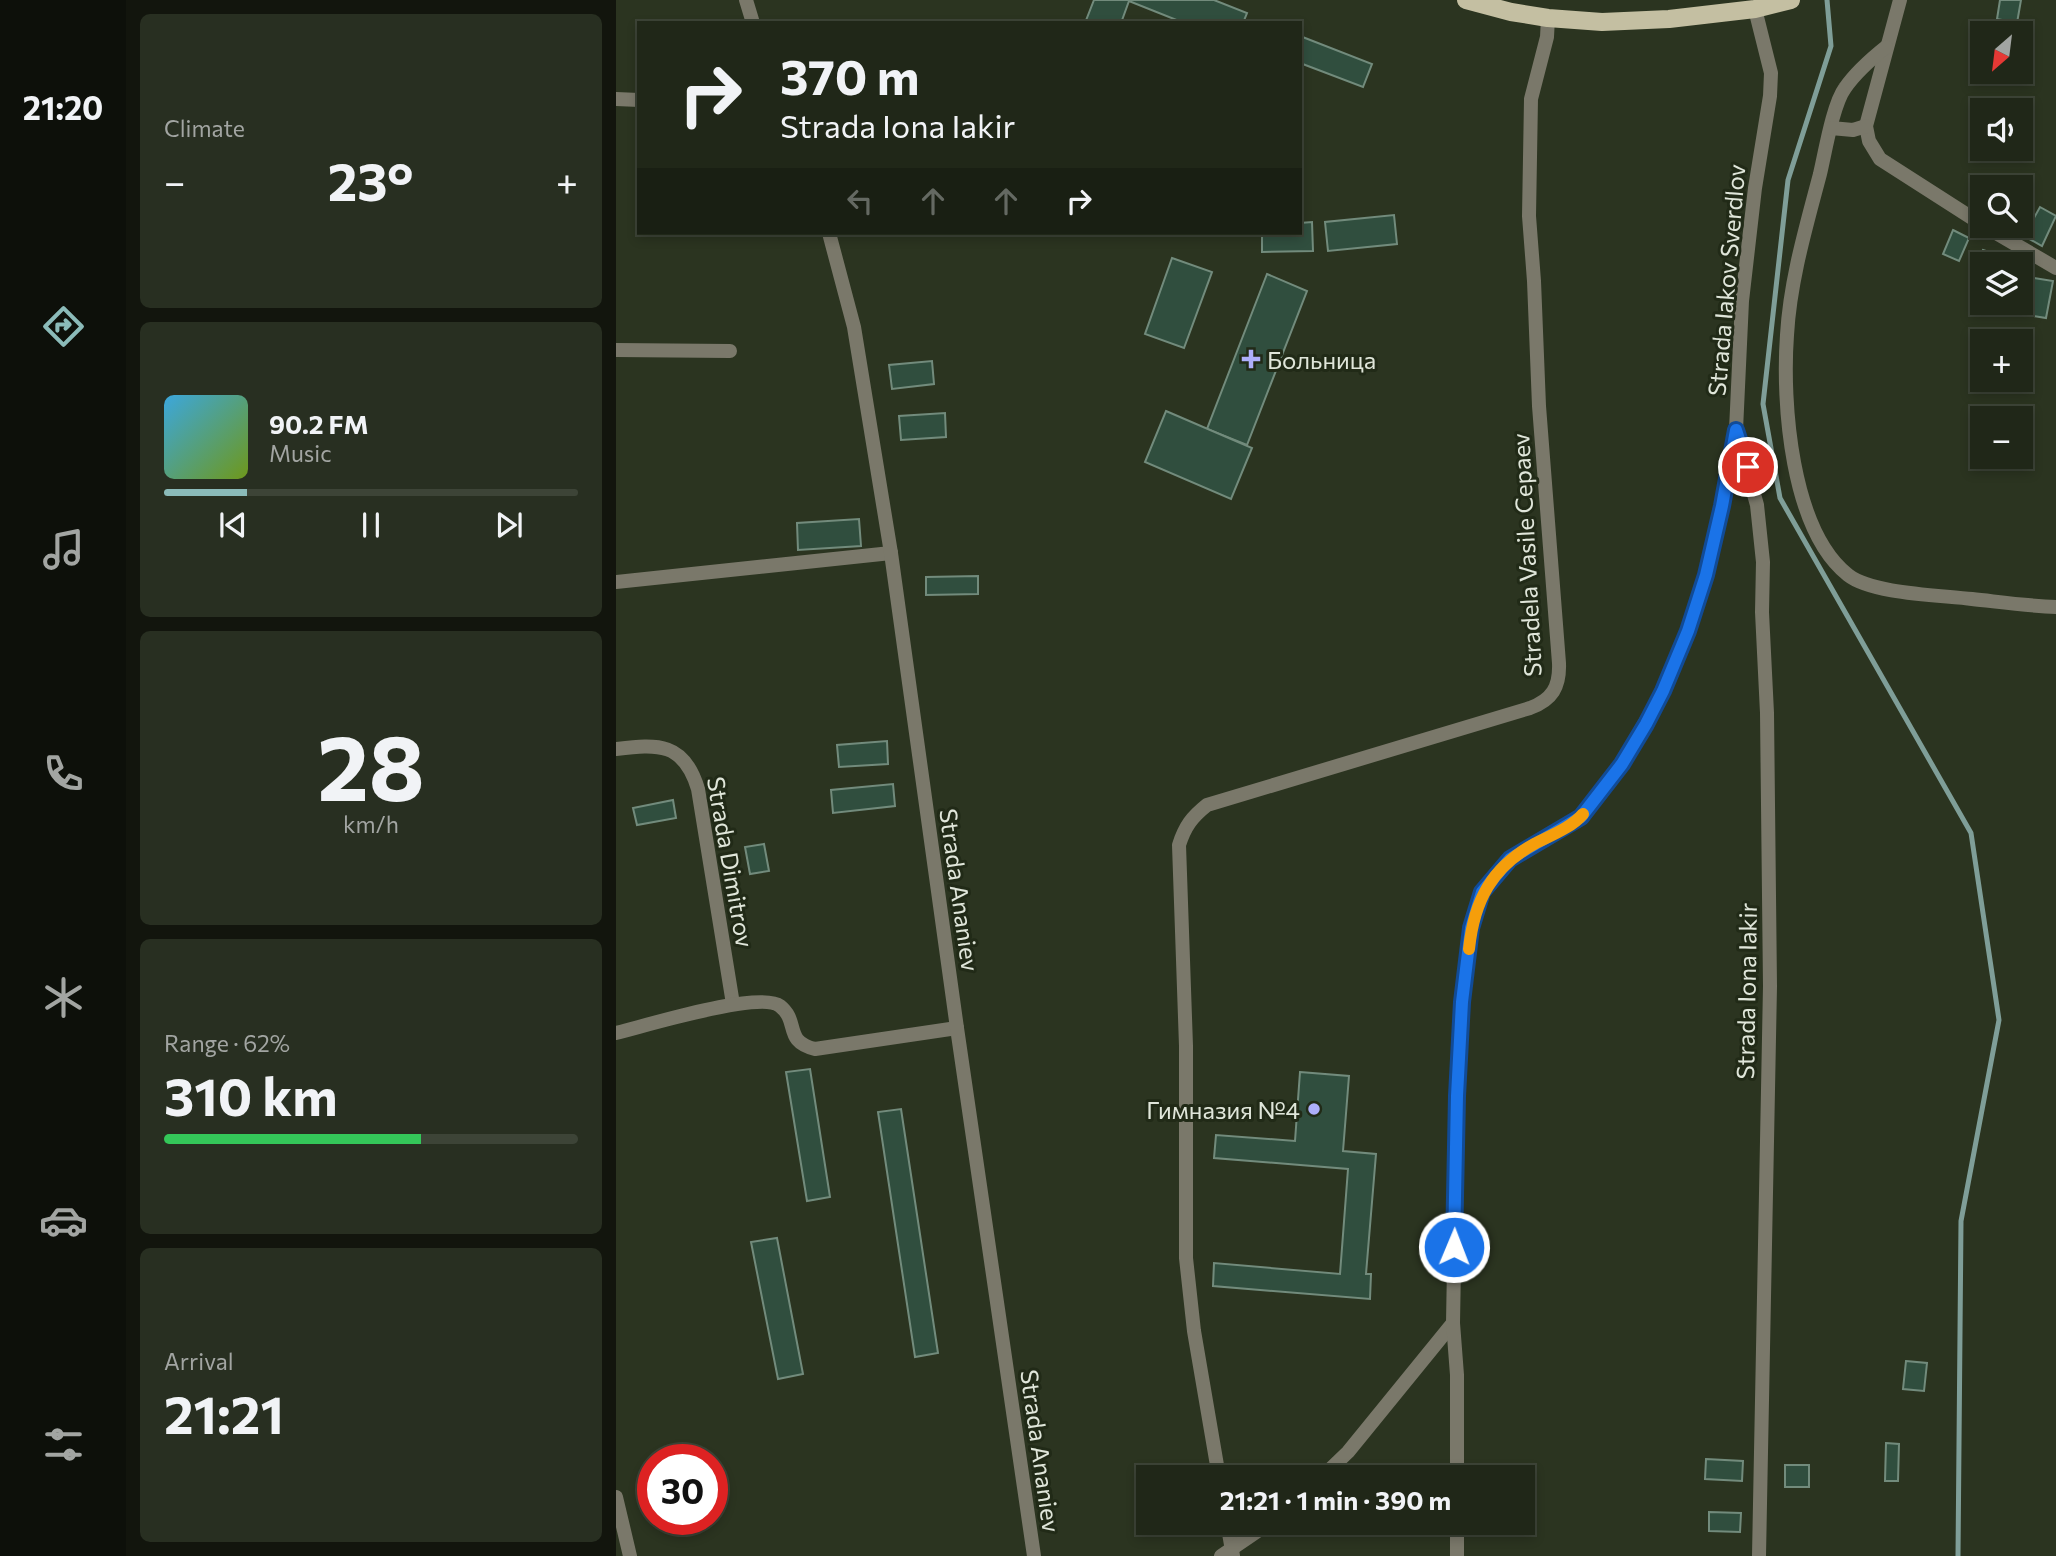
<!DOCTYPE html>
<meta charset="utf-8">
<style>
:root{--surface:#202718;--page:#282f21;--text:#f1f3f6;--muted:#a2a5a2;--line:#3d4437;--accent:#8bbbb9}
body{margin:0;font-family:Commissioner,sans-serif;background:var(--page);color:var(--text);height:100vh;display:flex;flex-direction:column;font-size:26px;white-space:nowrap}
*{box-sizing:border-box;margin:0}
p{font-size:23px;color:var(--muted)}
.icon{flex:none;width:38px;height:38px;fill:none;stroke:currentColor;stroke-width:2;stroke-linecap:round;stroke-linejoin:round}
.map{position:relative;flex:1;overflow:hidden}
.drawer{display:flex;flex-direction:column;gap:14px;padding:14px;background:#12150d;width:490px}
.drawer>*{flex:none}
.guide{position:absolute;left:21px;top:21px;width:665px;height:214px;border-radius:0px;box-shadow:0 4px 10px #0003,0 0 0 2px var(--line);background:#202718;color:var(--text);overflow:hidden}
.needle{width:46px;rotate:208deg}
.controls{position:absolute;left:1354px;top:21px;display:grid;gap:14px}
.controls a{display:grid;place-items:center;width:63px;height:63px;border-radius:0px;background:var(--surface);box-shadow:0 4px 10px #0003,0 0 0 2px var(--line);font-size:35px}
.speed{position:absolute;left:21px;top:1444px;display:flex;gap:14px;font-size:35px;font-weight:700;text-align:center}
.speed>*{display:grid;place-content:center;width:91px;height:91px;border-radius:50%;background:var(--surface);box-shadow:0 4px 10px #0003,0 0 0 2px var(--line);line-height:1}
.speed .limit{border:10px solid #d22;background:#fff;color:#111}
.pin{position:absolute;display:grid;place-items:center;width:60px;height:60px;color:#fff;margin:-30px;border:4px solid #fff;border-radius:50%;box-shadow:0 2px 7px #0007}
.me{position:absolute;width:77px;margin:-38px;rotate:1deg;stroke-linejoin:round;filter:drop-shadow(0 0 5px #0008)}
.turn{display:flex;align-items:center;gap:24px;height:147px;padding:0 28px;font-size:32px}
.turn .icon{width:91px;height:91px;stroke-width:2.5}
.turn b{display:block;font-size:49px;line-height:60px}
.lanes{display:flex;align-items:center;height:66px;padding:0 28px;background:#0003;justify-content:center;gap:35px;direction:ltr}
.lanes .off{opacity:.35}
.big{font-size:52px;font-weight:700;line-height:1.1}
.drawer .tile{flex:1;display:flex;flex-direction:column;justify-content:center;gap:10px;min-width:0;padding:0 24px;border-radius:10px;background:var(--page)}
.drawer .dial{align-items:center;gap:0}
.dial b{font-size:91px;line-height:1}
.song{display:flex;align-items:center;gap:21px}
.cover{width:84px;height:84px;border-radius:10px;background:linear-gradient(135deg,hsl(200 70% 55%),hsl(80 70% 35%))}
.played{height:7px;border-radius:4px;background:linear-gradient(90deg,var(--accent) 20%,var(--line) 20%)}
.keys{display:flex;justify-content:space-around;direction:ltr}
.heat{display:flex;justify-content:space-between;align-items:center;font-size:38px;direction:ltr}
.charge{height:10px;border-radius:5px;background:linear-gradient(90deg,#34c759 62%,var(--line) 0)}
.trip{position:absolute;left:520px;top:1465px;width:399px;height:70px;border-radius:0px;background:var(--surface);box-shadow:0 4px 10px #0003,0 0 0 2px var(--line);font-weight:700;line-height:70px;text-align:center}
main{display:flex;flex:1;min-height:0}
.menu{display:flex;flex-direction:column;width:126px;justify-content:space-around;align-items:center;background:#0d100a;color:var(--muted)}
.menu .icon{width:49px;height:49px}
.menu .active{color:var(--accent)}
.menu b{font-size:32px;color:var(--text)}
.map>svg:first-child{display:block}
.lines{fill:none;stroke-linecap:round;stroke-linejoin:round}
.stream{stroke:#7f9e98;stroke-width:5}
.building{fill:#304e3e;stroke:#728b7c;stroke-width:2}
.minor{stroke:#7a786a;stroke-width:14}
.tertiary{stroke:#7a786a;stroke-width:14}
.primary{stroke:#c4bfa2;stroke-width:18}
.route-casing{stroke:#114b97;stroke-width:18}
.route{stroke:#1a73e8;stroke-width:12}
.slow{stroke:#f59e0b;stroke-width:12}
.poi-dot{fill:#adaffb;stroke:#212a17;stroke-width:2.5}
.labels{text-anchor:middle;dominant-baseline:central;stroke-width:6;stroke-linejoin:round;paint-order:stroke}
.street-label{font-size:24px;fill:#e0e6da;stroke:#212a17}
.poi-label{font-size:24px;fill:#e0e6da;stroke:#212a17;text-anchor:start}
</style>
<main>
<nav class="menu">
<b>21:20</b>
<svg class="icon active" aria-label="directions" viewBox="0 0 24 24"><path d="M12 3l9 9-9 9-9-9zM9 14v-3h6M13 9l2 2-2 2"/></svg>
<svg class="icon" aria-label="music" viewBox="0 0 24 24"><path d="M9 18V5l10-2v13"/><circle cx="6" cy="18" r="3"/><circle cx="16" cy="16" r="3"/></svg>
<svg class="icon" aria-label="phone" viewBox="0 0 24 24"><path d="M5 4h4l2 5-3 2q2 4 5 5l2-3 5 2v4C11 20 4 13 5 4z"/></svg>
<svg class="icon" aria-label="climate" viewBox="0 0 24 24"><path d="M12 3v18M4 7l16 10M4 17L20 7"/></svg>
<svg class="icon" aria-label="car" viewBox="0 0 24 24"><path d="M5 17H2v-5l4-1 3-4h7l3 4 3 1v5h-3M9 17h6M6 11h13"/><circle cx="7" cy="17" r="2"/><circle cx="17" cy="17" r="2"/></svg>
<svg class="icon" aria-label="filters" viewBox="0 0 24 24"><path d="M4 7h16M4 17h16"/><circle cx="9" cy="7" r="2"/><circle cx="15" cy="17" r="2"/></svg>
</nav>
<section class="drawer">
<div class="tile"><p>Climate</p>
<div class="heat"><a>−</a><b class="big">23°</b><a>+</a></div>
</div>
<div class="tile">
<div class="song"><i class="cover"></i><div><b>90.2 FM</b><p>Music</p></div></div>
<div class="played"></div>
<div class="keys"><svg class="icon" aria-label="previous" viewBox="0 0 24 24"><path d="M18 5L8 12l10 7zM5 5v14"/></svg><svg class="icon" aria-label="pause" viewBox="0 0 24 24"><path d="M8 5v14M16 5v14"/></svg><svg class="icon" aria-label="next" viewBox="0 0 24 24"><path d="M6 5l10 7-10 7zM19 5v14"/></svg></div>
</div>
<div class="tile dial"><b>28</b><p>km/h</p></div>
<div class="tile"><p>Range · 62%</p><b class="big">310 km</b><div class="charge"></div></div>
<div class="tile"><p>Arrival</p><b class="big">21:21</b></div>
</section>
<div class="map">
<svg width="1440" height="1556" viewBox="0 0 1440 1556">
<rect width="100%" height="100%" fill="#2b3420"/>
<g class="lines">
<polyline class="stream" points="1211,0 1215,46 1172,180 1147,404 1164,498 1355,833 1383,1020 1345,1221 1342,1556"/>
</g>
<g class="building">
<polygon points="478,0 598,0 631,13 627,23 568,23 513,1 505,23 469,23"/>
<polygon points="1384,0 1405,0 1401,23 1381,19"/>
<polygon points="684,36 756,64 747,87 684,63"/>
<polygon points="1424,207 1440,216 1426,246 1408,236"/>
<polygon points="778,215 781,244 712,251 709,222"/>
<polygon points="696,222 697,251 646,252 646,233 684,233 684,223"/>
<polygon points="1337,230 1353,238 1343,261 1327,254"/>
<polygon points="1367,250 1385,256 1383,264 1367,264 1367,296 1354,292"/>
<polygon points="556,258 596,272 568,348 529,334"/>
<polygon points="651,274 691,291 631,445 591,429"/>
<polygon points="1418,278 1437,281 1430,318 1412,315"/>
<polygon points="316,361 318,384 276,389 273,365"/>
<polygon points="550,411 636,448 615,499 529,462"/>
<polygon points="329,413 330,437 285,440 283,416"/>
<polygon points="243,519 245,546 182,550 181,523"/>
<polygon points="362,576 362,594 310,595 310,577"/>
<polygon points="271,741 272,764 223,767 221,745"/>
<polygon points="277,784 279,806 217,813 215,790"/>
<polygon points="57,800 60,818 21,825 17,808"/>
<polygon points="148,844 153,871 134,874 129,847"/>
<polygon points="194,1069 214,1197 191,1201 170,1072"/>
<polygon points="684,1072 733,1076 727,1151 760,1154 750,1274 755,1274 754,1299 597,1286 598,1263 724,1274 732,1169 598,1158 600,1135 679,1141"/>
<polygon points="285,1109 322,1353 299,1357 262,1112"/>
<polygon points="161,1238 187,1374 162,1379 135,1242"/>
<polygon points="1290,1361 1311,1363 1308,1391 1287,1389"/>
<polygon points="1270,1443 1283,1444 1282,1481 1269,1481"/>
<polygon points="1090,1459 1127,1461 1126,1481 1089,1479"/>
<rect x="1169" y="1465" width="24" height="22"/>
<polygon points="1093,1512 1125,1513 1124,1532 1093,1531"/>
</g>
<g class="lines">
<g class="minor">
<polyline points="1284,0 1250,126 1253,141 1264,159 1367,225"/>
<path d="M1270 47C1255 59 1240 72 1229 88 1217 104 1209 153 1204 174 1190 227 1174 281 1171 335 1166 403 1175 530 1232 575 1256 594 1324 595 1356 599 1384 602 1412 606 1440 607"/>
<polyline points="0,99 23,100"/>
<polyline points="1215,128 1237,130 1250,126"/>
<polyline points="1368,226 1440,268"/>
<polyline points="0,350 114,351"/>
<polyline points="1120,431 1141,505 1147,562 1146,612 1151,713 1154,986 1143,1556"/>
<polyline points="0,582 275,553"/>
<path d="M0 749C42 744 68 742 82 789L117 1004"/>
<path d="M0 1033C29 1026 144 990 164 1006 184 1022 167 1041 199 1049L341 1028"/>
<path d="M603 1477 578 1331 570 1258V1046L563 845C569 826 576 817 591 805L914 708C936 700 944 687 943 663L923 406 918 281 913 216 915 99 931 37 932 18"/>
<polyline points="706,1477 732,1452 837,1323"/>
<polyline points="841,1477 841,1375 837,1323 841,1096 847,1002 855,927 866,893 894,859 965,817 1006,763 1047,691 1072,631 1090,575 1106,506 1120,430 1126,301 1139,188 1154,96 1155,73 1139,9"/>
<polyline points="0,1497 14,1556"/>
<polyline points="611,1522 617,1556"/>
<polyline points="841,1522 841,1556"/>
<polyline points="605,1556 655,1522"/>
</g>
<g class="tertiary">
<polyline points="130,0 137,23"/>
<polyline points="213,233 238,327 275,553 341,1028 418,1556"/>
</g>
<polyline class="primary" points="850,0 895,12 932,18 986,22 1053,19 1139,9 1175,0"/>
</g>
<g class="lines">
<g class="route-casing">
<polyline id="route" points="838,1247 841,1096 846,1002 855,928 866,892 894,859 965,817 1006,764 1030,724 1047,691 1072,631 1090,575 1106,506 1120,430 1132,467"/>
</g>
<use href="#route" class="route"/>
<path class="slow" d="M853 949C858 900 876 867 920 843 936 835 956 827 967 814"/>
</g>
<g class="poi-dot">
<path d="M631.5 348.5h7v7h7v7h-7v7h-7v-7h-7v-7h7z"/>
<circle cx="698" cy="1109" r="7"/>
</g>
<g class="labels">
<g class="street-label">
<text transform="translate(1110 280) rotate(-85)">Strada Iakov Sverdlov</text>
<text transform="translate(910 555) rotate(-93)">Stradela Vasile Cepaev</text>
<text transform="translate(115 862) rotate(80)">Strada Dimitrov</text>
<text transform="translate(344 890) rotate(82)">Strada Ananiev</text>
<text transform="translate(1130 991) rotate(-89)">Strada Iona Iakir</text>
<text transform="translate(425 1451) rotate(82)">Strada Ananiev</text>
</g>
<g class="poi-label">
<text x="651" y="359">Больница</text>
<text x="684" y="1109" text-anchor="end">Гимназия №4</text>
</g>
</g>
</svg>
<div class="controls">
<a><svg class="needle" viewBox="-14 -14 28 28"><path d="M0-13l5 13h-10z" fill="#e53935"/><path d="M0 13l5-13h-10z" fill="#a2a5a2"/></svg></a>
<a><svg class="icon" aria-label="sound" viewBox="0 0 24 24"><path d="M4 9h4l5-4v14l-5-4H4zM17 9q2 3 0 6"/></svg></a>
<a><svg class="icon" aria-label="search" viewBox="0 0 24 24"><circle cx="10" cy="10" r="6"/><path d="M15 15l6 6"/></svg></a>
<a><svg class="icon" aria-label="layers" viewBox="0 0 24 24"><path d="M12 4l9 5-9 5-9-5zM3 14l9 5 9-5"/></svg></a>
<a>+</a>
<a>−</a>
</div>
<div class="speed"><div class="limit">30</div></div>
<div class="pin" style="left:1132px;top:467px;background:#d93025"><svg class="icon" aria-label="arrive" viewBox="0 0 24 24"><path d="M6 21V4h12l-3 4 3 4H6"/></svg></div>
<svg class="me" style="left:838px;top:1247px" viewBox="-20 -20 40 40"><circle r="17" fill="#1a73e8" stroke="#fff" stroke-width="3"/><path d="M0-11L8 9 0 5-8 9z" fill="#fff"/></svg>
<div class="trip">21:21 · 1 min · 390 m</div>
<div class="guide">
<div class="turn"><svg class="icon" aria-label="right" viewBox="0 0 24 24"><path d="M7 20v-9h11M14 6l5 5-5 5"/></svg><div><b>370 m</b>Strada Iona Iakir</div></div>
<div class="lanes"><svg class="icon off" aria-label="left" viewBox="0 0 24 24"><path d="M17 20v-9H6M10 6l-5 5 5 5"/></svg><svg class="icon off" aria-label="ahead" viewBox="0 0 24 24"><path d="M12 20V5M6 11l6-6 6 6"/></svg><svg class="icon off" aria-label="ahead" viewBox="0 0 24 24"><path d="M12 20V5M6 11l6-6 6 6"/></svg><svg class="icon" aria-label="right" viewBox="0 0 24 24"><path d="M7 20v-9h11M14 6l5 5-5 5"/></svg></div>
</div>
</div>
</main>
